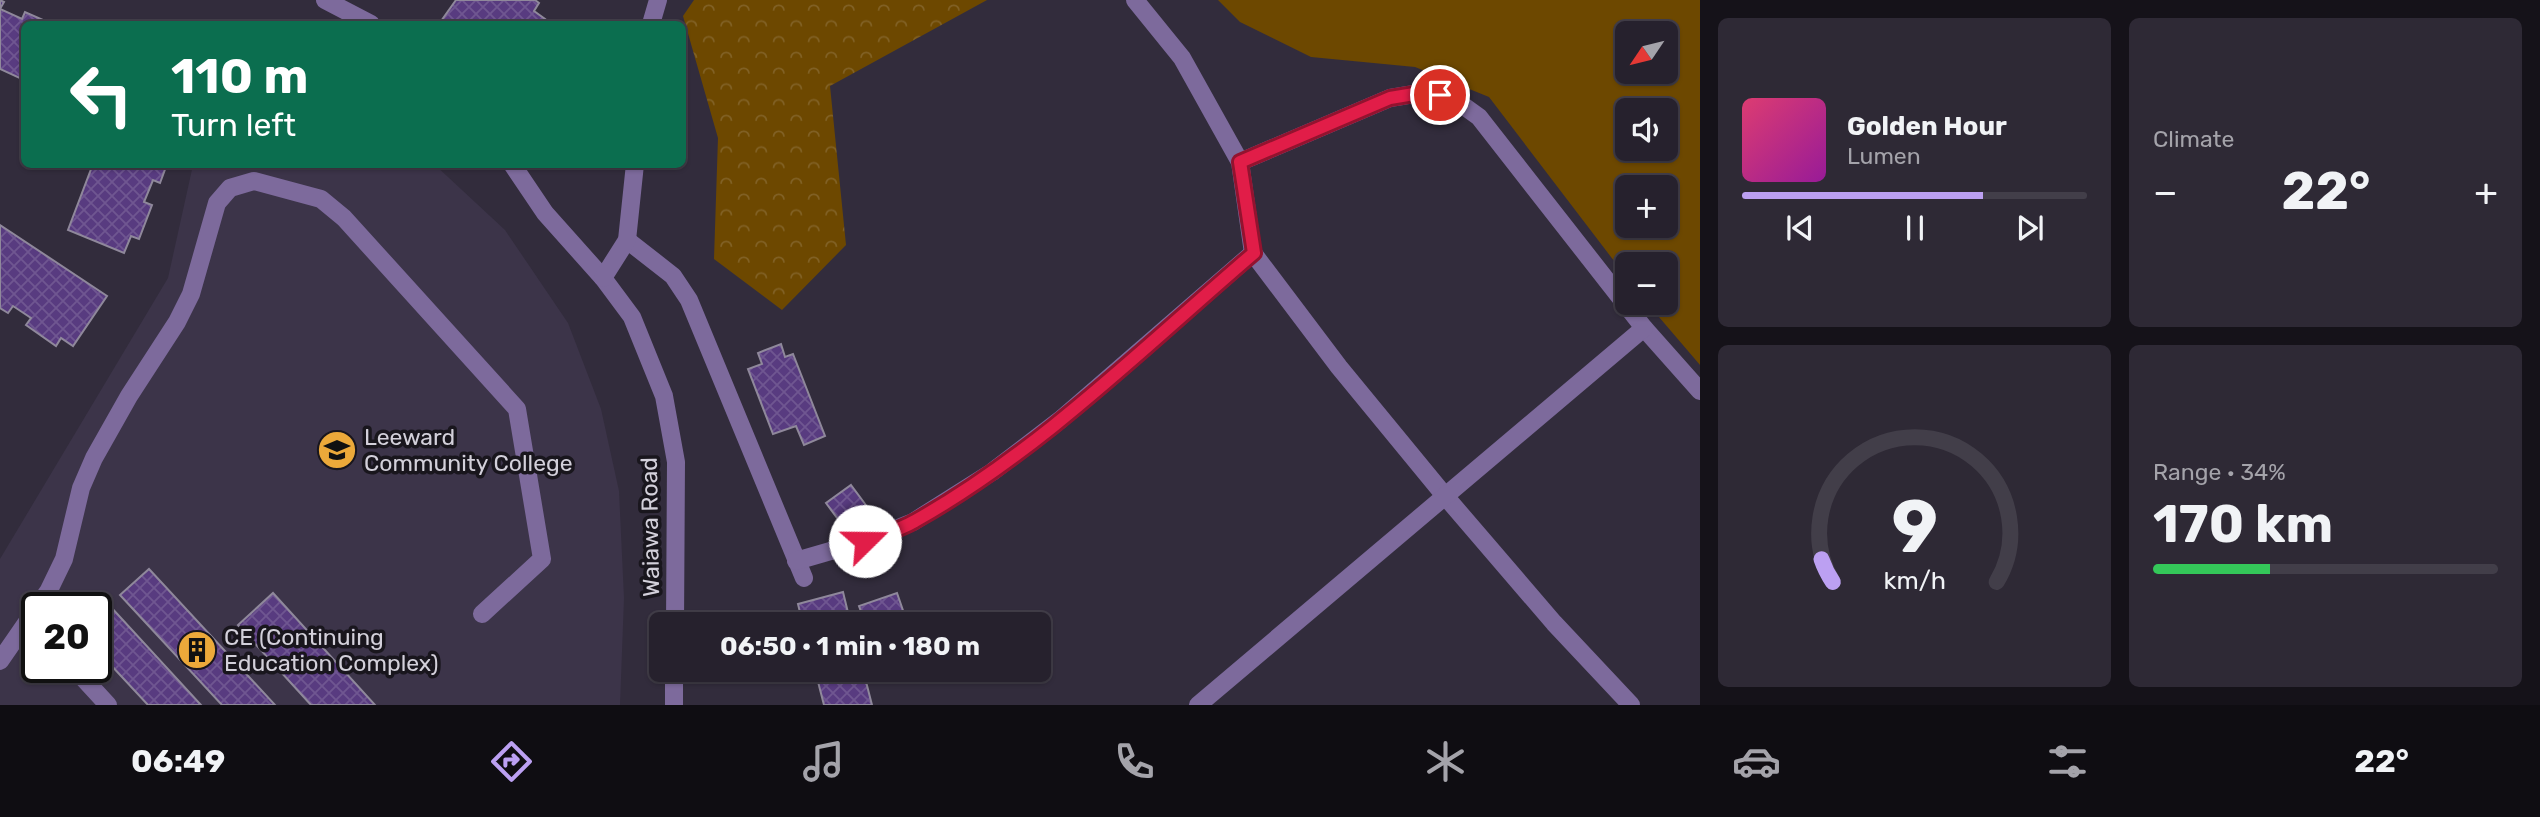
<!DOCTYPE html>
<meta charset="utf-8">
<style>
:root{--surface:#26212d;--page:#2e2935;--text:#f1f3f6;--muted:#a4a3aa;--line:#423e49;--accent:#bca0f2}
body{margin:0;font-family:Rubik,sans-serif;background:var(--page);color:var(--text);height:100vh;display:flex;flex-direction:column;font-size:26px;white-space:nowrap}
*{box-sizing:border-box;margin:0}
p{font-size:23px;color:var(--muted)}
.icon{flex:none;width:38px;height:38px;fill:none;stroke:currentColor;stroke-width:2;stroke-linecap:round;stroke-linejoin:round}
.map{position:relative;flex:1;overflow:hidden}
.drawer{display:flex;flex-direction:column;gap:18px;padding:18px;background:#151219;width:840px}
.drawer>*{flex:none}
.guide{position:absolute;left:21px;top:21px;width:665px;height:147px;border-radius:10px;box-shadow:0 2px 5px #0004,0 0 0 2px var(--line);background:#0b6e4f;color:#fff;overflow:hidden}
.needle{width:46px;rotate:235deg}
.fabs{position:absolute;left:1615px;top:21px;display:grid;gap:14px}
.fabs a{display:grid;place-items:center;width:63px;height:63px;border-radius:10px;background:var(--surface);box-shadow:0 2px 5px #0004,0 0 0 2px var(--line);font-size:35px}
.speed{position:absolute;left:21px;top:592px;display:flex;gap:14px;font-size:35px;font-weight:700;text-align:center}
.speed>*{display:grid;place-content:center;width:91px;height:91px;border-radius:50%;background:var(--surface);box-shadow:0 2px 5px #0004,0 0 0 2px var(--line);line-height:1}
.speed .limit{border:4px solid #111;border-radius:10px;background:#fff;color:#111}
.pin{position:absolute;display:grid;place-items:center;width:60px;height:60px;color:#fff;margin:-30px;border:4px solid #fff;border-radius:50%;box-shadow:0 2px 7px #0007}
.me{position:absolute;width:77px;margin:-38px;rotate:68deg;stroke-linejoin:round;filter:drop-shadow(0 0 5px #0008)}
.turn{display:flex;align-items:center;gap:24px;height:147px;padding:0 35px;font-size:32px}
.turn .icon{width:91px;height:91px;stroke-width:2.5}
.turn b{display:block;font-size:49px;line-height:60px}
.big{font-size:52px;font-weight:700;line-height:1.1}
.drawer .card{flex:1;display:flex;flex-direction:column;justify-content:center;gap:10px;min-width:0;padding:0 24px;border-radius:10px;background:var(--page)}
.drawer .dial{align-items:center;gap:0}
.dial svg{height:182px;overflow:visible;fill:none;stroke:var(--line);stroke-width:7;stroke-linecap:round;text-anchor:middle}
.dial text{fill:var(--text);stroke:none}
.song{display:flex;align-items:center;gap:21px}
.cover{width:84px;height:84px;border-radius:10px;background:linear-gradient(135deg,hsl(340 70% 55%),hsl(300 70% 35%))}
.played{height:7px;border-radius:4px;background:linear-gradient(90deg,var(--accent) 70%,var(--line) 70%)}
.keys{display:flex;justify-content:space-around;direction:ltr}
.heat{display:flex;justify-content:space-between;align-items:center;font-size:38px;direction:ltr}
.charge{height:10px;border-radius:5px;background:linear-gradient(90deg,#34c759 34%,var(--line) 0)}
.drawer .tiles{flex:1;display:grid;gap:18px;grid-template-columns:repeat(2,1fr)}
.trip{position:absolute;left:649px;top:612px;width:402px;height:70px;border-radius:10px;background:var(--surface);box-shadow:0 2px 5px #0004,0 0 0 2px var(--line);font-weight:700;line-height:70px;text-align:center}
.menu{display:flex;height:112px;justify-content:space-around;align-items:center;background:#0f0d12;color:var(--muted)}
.menu .icon{width:49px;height:49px}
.menu .active{color:var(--accent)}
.menu b{font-size:32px;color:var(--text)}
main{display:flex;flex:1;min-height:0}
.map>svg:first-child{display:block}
.built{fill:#3c3449;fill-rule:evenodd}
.green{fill:#6d4800;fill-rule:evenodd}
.forest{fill:url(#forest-crowns)}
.building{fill:url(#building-cross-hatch);stroke:#8f889b;stroke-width:2}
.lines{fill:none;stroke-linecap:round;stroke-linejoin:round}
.minor{stroke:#7d6a9c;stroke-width:18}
.route-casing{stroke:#92132f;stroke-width:18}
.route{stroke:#e11d48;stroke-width:12}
.labels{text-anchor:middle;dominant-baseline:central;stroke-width:7;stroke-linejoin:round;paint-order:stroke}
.poi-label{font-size:23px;fill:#d3d0da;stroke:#19161d;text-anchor:start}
.street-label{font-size:23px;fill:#d3d0da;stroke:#19161d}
</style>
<main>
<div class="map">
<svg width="1700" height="705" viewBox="0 0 1700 705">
<defs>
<pattern id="forest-crowns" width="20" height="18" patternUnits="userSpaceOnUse" patternTransform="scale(1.75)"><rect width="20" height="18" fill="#6d4800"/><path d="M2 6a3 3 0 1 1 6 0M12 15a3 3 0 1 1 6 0" fill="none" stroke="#816125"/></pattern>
<pattern id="building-cross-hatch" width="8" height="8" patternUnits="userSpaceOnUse" patternTransform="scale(1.75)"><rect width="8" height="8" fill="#583b80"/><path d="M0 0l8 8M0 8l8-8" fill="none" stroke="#6f5691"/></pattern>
</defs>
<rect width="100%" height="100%" fill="#322c3c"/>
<path class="built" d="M434 164 505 230 568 323 601 409 619 491 624 598 620 705H0V559L168 278 193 165ZM37 607H96V667H37Z"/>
<path class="green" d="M1218 0H1700V365L1647 303H1666V264H1628L1627 278 1489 97 1415 67 1311 57 1240 22ZM1628 33H1666V72H1628ZM1628 110H1666V149H1628ZM1628 187H1666V226H1628Z"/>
<polygon class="forest" points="694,0 987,0 830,86 846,245 782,310 714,259 718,138 683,16"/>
<g class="building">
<polygon points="0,0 4,2 0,9 22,19 25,12 52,24 24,24 24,80 0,69"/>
<polygon points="456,0 535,0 539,3 534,11 545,19 541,24 439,24"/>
<polygon points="93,164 167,164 160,183 153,180 144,202 152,205 139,239 131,236 124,253 68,230"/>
<polygon points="0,225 107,296 73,346 61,338 56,346 26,325 31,318 13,306 8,313 0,308"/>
<polygon points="781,344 785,357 793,354 825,436 804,445 796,426 773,434 748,369 762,364 758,353"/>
<polygon points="851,485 871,512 846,530 826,503"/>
<polygon points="149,569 275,705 222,705 120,595"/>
<polygon points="843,592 851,625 803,625 798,604"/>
<polygon points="273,593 375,705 311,705 238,625"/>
<polygon points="897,593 908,625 866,625 859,606"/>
<polygon points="109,605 201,705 148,705 96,649 96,617"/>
<polygon points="815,670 863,670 872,705 824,705"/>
</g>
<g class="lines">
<g class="minor">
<polyline points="325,0 371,24"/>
<polyline points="1135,0 1182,58 1240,162 1253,253 1339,367 1445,496 1554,623 1631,705"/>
<polyline points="651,24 658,0"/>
<polyline points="1240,162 1390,98 1426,92 1454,99 1479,117 1644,328 1700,391"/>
<polyline points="512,164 545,213 603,278 632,317 664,396 676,462 675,625"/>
<polyline points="627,240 673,276 689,300 804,578"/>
<polyline points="603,278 627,240 635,164"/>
<polyline points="796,561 865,541 913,522 992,472 1060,420 1253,253"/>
<polyline points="0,661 49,590 64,559 81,488 94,458 129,396 177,322 191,294 217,203 230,188 254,181 321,199 344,218 517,409 542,559 482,614"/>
<polyline points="73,667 108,705"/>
<polyline points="674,705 674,670"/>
<polyline points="1198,705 1644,328"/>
</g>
</g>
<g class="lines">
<g class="route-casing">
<path id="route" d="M865 541C881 535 900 530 915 521 1040 451 1145 346 1254 253L1240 162 1390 98 1426 92 1440 95"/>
</g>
<use href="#route" class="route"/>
</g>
<defs>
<g id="university-disc" transform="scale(2.0125)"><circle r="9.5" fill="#eca93a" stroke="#19161d"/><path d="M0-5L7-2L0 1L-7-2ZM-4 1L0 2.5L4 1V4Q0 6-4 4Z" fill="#111"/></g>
<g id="building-disc" transform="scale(2.0125)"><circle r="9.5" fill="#eca93a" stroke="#19161d"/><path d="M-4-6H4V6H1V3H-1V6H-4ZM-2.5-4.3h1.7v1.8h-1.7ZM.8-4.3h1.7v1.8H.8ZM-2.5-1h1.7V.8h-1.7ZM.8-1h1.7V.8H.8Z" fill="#111"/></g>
</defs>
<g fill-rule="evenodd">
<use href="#university-disc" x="337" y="450"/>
<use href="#building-disc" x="197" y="650"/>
</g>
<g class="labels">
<g class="poi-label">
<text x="364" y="437">Leeward<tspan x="364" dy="26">Community College</tspan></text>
<text x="224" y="637">CE (Continuing<tspan x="224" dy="26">Education Complex)</tspan></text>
</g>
<g class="street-label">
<text transform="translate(650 527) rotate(-91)">Waiawa Road</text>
</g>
</g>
</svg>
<div class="fabs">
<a><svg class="needle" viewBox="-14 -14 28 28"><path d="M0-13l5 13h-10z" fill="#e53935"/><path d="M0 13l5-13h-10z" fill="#a4a3aa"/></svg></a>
<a><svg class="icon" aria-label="sound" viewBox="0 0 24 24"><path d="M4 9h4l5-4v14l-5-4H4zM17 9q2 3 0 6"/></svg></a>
<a>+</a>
<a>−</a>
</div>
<div class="speed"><div class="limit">20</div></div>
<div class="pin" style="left:1440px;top:95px;background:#d93025"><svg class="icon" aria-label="arrive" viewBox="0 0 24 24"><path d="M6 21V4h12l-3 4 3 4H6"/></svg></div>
<svg class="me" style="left:865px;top:541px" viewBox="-20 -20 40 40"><circle r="19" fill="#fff"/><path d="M0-13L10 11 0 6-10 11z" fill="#e11d48"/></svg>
<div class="trip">06:50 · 1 min · 180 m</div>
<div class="guide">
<div class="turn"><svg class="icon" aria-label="left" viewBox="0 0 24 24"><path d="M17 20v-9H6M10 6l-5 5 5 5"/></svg><div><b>110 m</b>Turn left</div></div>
</div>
</div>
<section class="drawer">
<div class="tiles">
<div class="card">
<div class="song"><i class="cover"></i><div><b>Golden Hour</b><p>Lumen</p></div></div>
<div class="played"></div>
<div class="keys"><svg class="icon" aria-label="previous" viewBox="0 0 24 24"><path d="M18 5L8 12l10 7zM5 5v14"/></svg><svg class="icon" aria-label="pause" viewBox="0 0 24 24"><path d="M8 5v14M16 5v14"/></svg><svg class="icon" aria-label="next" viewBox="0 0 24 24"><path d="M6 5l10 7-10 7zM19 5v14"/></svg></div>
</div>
<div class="card"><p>Climate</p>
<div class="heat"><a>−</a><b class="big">22°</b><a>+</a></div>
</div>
<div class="card dial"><svg viewBox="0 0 100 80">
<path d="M14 69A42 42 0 1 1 86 69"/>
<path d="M14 69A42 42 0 0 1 9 59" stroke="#bca0f2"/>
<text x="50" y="56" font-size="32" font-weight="700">9</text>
<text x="50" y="72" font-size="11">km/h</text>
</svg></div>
<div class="card"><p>Range · 34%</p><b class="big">170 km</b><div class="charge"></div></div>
</div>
</section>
</main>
<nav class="menu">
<b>06:49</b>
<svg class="icon active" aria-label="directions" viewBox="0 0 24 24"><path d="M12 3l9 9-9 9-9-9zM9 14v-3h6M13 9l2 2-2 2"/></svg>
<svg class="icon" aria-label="music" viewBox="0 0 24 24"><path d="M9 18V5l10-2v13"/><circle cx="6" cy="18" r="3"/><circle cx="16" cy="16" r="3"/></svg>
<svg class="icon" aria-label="phone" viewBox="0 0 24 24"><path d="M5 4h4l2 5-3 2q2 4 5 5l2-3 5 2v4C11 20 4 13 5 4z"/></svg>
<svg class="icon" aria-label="climate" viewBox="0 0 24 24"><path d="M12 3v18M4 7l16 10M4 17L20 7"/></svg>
<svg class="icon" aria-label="car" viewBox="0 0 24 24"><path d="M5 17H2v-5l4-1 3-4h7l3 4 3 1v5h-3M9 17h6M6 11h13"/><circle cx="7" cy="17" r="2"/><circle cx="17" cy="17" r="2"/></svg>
<svg class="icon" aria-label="filters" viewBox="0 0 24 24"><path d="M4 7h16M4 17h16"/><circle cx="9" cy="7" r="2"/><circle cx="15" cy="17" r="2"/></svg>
<b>22°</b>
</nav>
